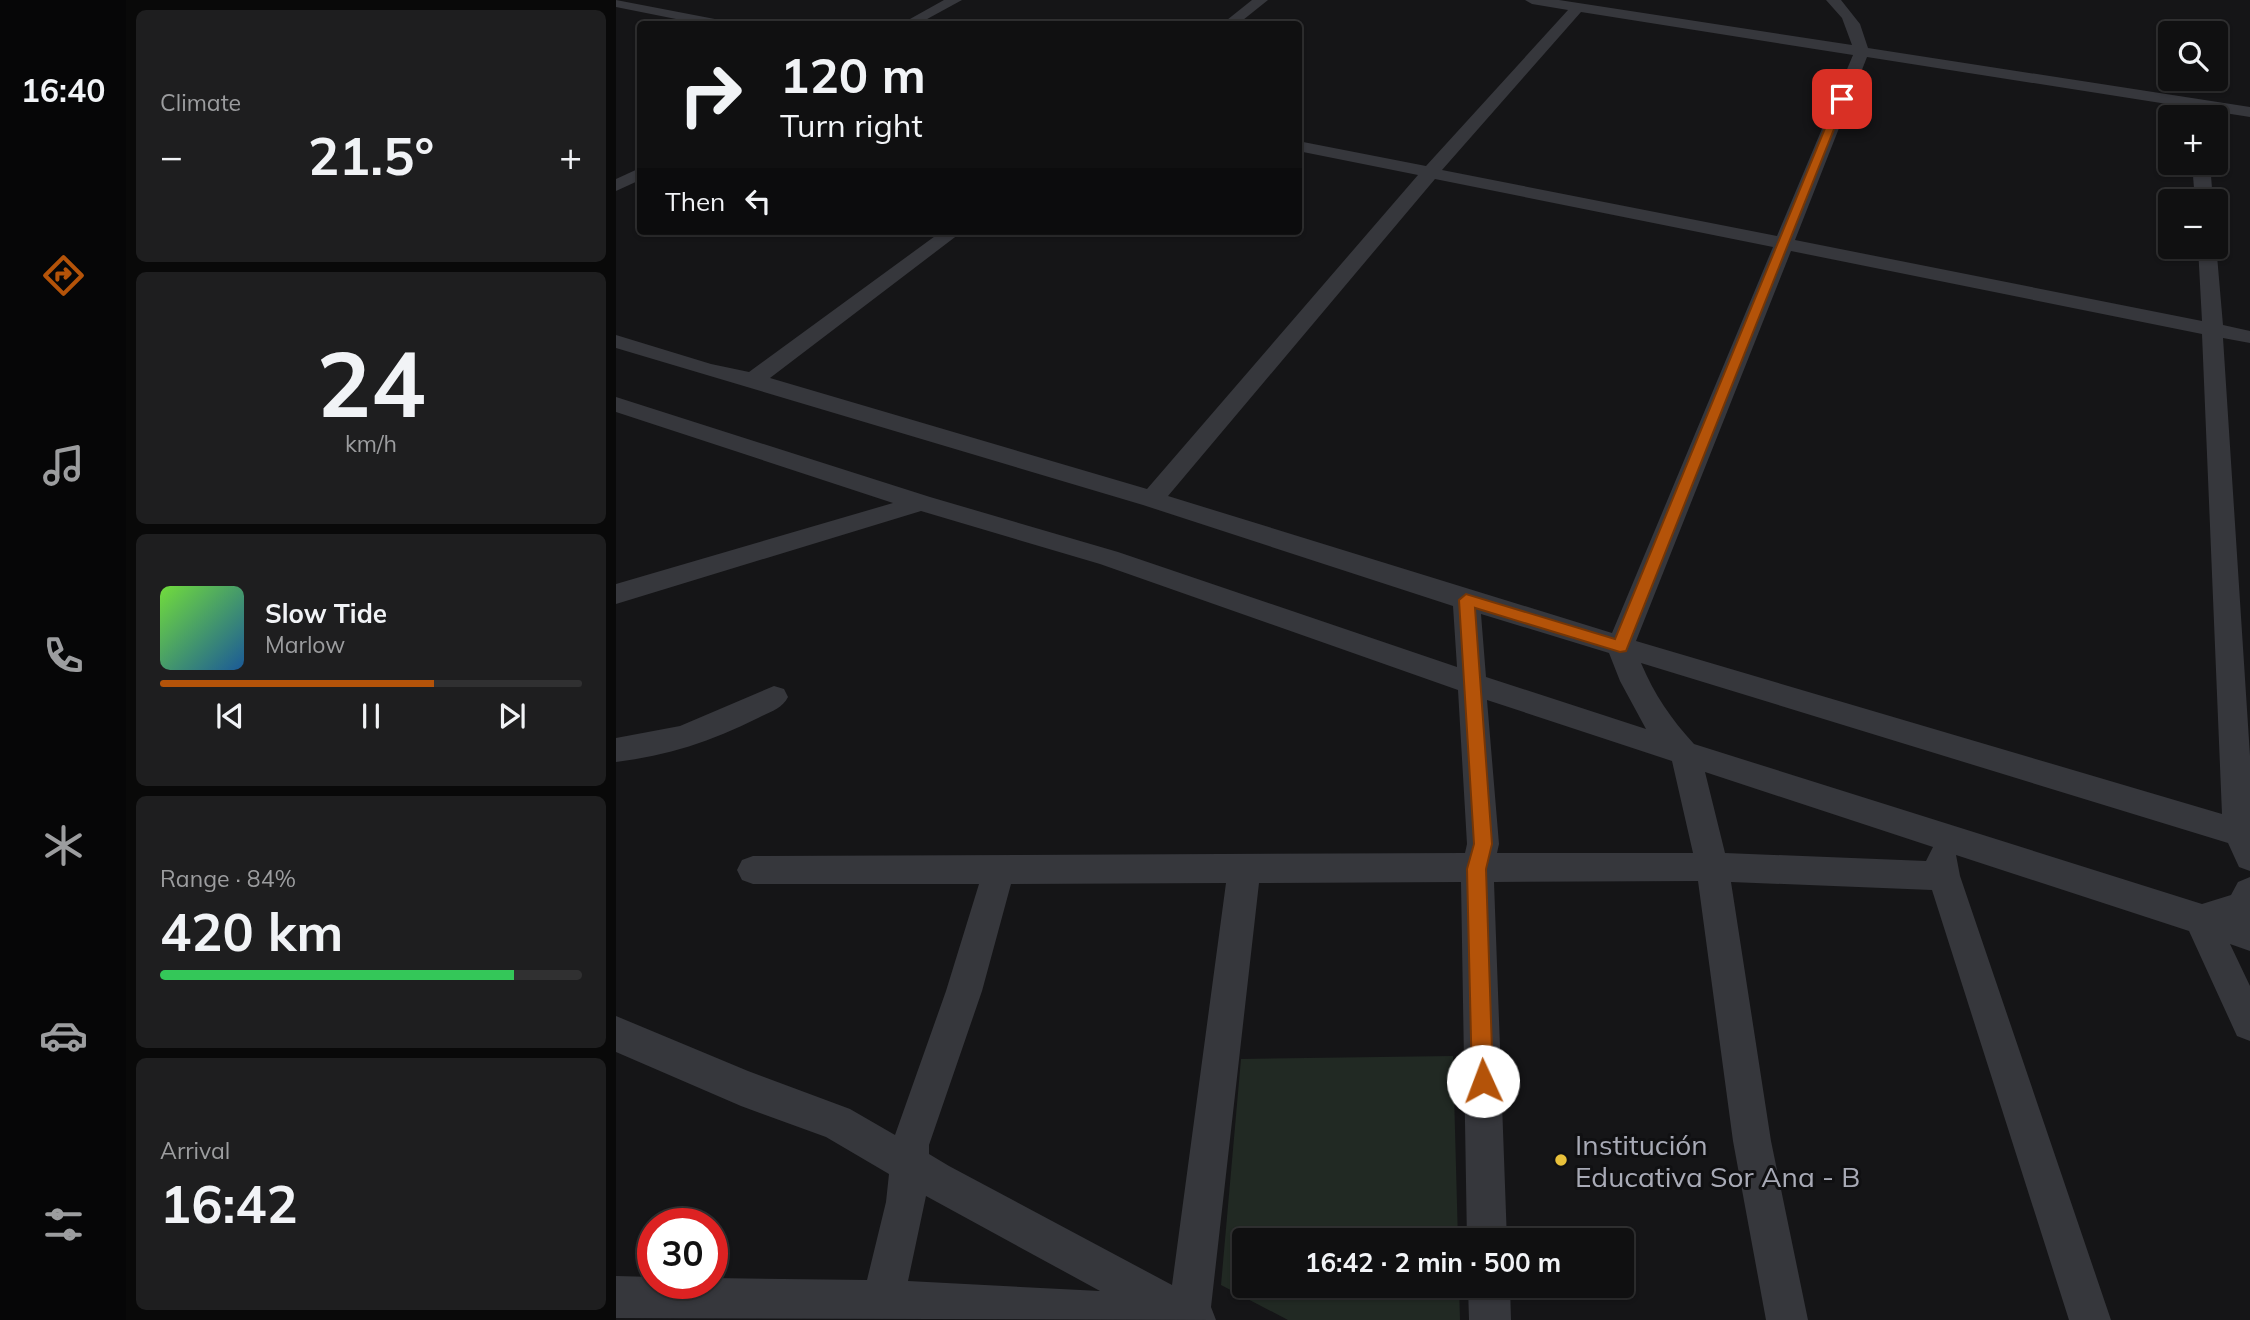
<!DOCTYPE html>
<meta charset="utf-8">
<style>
:root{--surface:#101011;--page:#1e1e1f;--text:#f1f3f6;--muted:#9c9d9f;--line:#303031;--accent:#b45309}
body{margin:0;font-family:Mulish,sans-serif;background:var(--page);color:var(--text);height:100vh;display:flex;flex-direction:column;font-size:26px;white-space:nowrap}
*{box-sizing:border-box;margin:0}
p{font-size:23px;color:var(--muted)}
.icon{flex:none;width:38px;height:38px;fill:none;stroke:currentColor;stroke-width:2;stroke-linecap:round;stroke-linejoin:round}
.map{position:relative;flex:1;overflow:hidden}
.details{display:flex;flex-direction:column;gap:10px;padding:10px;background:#090909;width:490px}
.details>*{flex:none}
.banner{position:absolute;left:21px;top:21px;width:665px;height:214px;border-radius:7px;box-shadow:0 2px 5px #0004,0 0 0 2px var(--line);background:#101011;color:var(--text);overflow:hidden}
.tools{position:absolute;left:1542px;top:21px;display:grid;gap:14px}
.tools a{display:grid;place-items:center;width:70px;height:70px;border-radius:7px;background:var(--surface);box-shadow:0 2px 5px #0004,0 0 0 2px var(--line);font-size:35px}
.speed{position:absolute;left:21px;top:1208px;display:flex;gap:14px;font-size:35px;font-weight:700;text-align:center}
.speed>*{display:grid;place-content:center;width:91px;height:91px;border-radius:50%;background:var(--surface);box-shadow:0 2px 5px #0004,0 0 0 2px var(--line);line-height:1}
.speed .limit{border:10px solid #d22;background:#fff;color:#111}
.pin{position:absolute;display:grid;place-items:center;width:60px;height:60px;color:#fff;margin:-30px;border-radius:14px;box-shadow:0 4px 10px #0006}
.me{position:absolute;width:77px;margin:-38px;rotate:358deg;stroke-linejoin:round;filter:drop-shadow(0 0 5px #0008)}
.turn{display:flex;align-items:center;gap:24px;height:147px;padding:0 28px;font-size:32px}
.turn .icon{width:91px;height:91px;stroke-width:2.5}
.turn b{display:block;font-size:49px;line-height:60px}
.then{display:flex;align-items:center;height:66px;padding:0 28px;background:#0003;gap:14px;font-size:26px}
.big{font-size:52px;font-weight:700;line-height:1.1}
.details .widget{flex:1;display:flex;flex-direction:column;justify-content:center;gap:10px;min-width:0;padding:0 24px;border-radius:10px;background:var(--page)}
.details .dial{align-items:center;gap:0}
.dial b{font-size:91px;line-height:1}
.song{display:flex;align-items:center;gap:21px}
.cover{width:84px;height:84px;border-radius:10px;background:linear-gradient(135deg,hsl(100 70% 55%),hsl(210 70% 35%))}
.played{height:7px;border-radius:4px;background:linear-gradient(90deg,var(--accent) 65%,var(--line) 65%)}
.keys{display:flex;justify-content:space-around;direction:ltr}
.heat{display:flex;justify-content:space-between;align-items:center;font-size:38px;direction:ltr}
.charge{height:10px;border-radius:5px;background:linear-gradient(90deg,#34c759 84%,var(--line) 0)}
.trip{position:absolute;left:616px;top:1228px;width:402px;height:70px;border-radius:7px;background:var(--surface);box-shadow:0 2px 5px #0004,0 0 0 2px var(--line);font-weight:700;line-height:70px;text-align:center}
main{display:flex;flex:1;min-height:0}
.tab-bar{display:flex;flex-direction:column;width:126px;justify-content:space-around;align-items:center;background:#060607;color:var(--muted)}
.tab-bar .icon{width:49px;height:49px}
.tab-bar .on{color:var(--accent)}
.tab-bar b{font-size:32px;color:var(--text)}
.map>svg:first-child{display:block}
.green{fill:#212923}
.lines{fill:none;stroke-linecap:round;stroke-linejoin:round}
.minor{fill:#36373c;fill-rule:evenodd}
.route{fill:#b45309;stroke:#753606;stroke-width:2}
.poi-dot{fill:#e9c13b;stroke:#101012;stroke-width:2.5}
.labels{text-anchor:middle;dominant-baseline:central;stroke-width:6;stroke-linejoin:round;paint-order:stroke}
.near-poi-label{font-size:28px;fill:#a8aab6;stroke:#101012;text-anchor:start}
</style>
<main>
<nav class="tab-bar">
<b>16:40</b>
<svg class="icon on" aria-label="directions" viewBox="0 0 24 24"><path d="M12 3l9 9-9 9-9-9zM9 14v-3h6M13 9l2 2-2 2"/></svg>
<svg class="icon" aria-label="music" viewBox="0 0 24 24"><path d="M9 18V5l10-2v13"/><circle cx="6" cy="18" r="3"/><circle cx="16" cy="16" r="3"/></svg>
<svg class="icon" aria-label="phone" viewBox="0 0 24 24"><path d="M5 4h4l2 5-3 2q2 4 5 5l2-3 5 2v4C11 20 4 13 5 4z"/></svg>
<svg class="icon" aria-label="climate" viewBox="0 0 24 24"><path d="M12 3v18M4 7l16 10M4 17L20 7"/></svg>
<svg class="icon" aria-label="car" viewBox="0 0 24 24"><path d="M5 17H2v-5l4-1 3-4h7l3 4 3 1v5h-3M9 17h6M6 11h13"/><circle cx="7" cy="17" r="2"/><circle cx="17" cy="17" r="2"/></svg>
<svg class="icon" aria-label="filters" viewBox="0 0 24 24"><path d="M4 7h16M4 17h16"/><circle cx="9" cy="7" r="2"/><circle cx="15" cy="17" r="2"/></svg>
</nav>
<section class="details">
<div class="widget"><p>Climate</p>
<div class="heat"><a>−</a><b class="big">21.5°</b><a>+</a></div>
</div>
<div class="widget dial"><b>24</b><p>km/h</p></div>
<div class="widget">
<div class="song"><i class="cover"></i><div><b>Slow Tide</b><p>Marlow</p></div></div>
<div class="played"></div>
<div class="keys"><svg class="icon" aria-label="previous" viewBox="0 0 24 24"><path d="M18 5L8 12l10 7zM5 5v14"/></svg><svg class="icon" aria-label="pause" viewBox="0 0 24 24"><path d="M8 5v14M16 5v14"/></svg><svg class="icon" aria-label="next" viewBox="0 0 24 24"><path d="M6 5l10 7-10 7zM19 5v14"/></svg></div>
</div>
<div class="widget"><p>Range · 84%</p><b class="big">420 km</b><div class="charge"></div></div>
<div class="widget"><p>Arrival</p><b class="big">16:42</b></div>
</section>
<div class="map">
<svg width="1634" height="1320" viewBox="0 0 1634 1320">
<rect width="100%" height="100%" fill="#151517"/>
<polygon class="green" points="837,1056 842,1241 628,1241 628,1286 843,1286 844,1320 672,1320 605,1285 625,1059"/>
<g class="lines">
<g class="minor">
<polygon points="0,0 104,20 111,24 85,24 0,7"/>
<polygon points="328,0 346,0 302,24 285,24"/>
<polygon points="636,0 652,0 622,24 606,24"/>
<path d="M909 0H943L1236 45 1226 18 1210 0H1225L1244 24 1252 48 1634 107V117L1251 57 1179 240 1586 321 1582 247H1600V244L1607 325 1634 331V343L1607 338 1634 756V871L1623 867 1612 843 1025 663C1038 694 1055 719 1078 744L1586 904 1615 895 1622 882 1634 877V951L1614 944 1634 986V1041L1621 1036 1573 931 1340 855 1344 876 1495 1320H1453L1316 890 1115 882 1155 1141 1192 1320H1150L1117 1141 1082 881 878 882 891 1241H851L845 882 643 883 595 1307 600 1320 0 1318V1276L37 1277V1283H96V1278L251 1280 270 1202 273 1174 210 1137 125 1106 0 1052V1016L132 1071 234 1109 279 1135 330 991 363 884H137L126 880 121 870 126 860 137 856 849 853 851 844 842 690 484 564 305 511 0 604V584L277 503 0 412V397L314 497 502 552 841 667 837 606 527 505 0 348V335L95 364 133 372 326 231H347L154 378 531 489 802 175 682 151V141L810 166 952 10 916 4ZM965 12 1237 55 1161 236 826 170ZM819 179 1157 247 996 633 552 496ZM1175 251 1586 334 1606 814 1020 641ZM865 614 993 653 1004 681 1030 729 870 677ZM871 700 1056 761 1077 853H881L883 844ZM1089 772 1317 847 1310 861 1109 853ZM610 883 556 1285 333 1166 313 1154V1145L366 991 395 884ZM310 1196 484 1291 292 1281Z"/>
<polygon points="1576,163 1594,163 1597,201 1579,201"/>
<polygon points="24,168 24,180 0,191 0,179"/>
<path d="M158 686 168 689 172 697C166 709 153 712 142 718 96 741 51 756 0 762V738L64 726Z"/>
<polygon points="852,1286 894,1286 895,1320 853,1320"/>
</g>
</g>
<polygon class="route" points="1226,96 1230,99 1010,651 1004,652 859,608 876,844 870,869 877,1081 874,1089 867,1092 859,1089 856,1081 851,869 858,844 843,600 850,594 999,639 1221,99"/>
<circle class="poi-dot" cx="945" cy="1160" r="7"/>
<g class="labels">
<g class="near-poi-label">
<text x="959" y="1144">Institución<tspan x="959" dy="32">Educativa Sor Ana - B</tspan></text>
</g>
</g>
</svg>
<div class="tools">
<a><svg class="icon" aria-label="search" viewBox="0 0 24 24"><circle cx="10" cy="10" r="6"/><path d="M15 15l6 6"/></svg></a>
<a>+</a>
<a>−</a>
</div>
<div class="speed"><div class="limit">30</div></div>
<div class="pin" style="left:1226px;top:99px;background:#d93025"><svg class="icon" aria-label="arrive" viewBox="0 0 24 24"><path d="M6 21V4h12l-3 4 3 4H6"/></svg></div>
<svg class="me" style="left:867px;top:1081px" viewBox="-20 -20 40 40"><circle r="19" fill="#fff"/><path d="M0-13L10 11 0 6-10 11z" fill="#b45309"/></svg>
<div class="trip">16:42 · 2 min · 500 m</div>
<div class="banner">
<div class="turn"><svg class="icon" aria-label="right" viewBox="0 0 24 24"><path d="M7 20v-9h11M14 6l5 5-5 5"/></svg><div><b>120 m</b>Turn right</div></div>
<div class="then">Then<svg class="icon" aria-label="left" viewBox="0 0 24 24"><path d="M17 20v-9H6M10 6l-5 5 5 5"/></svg></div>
</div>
</div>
</main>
